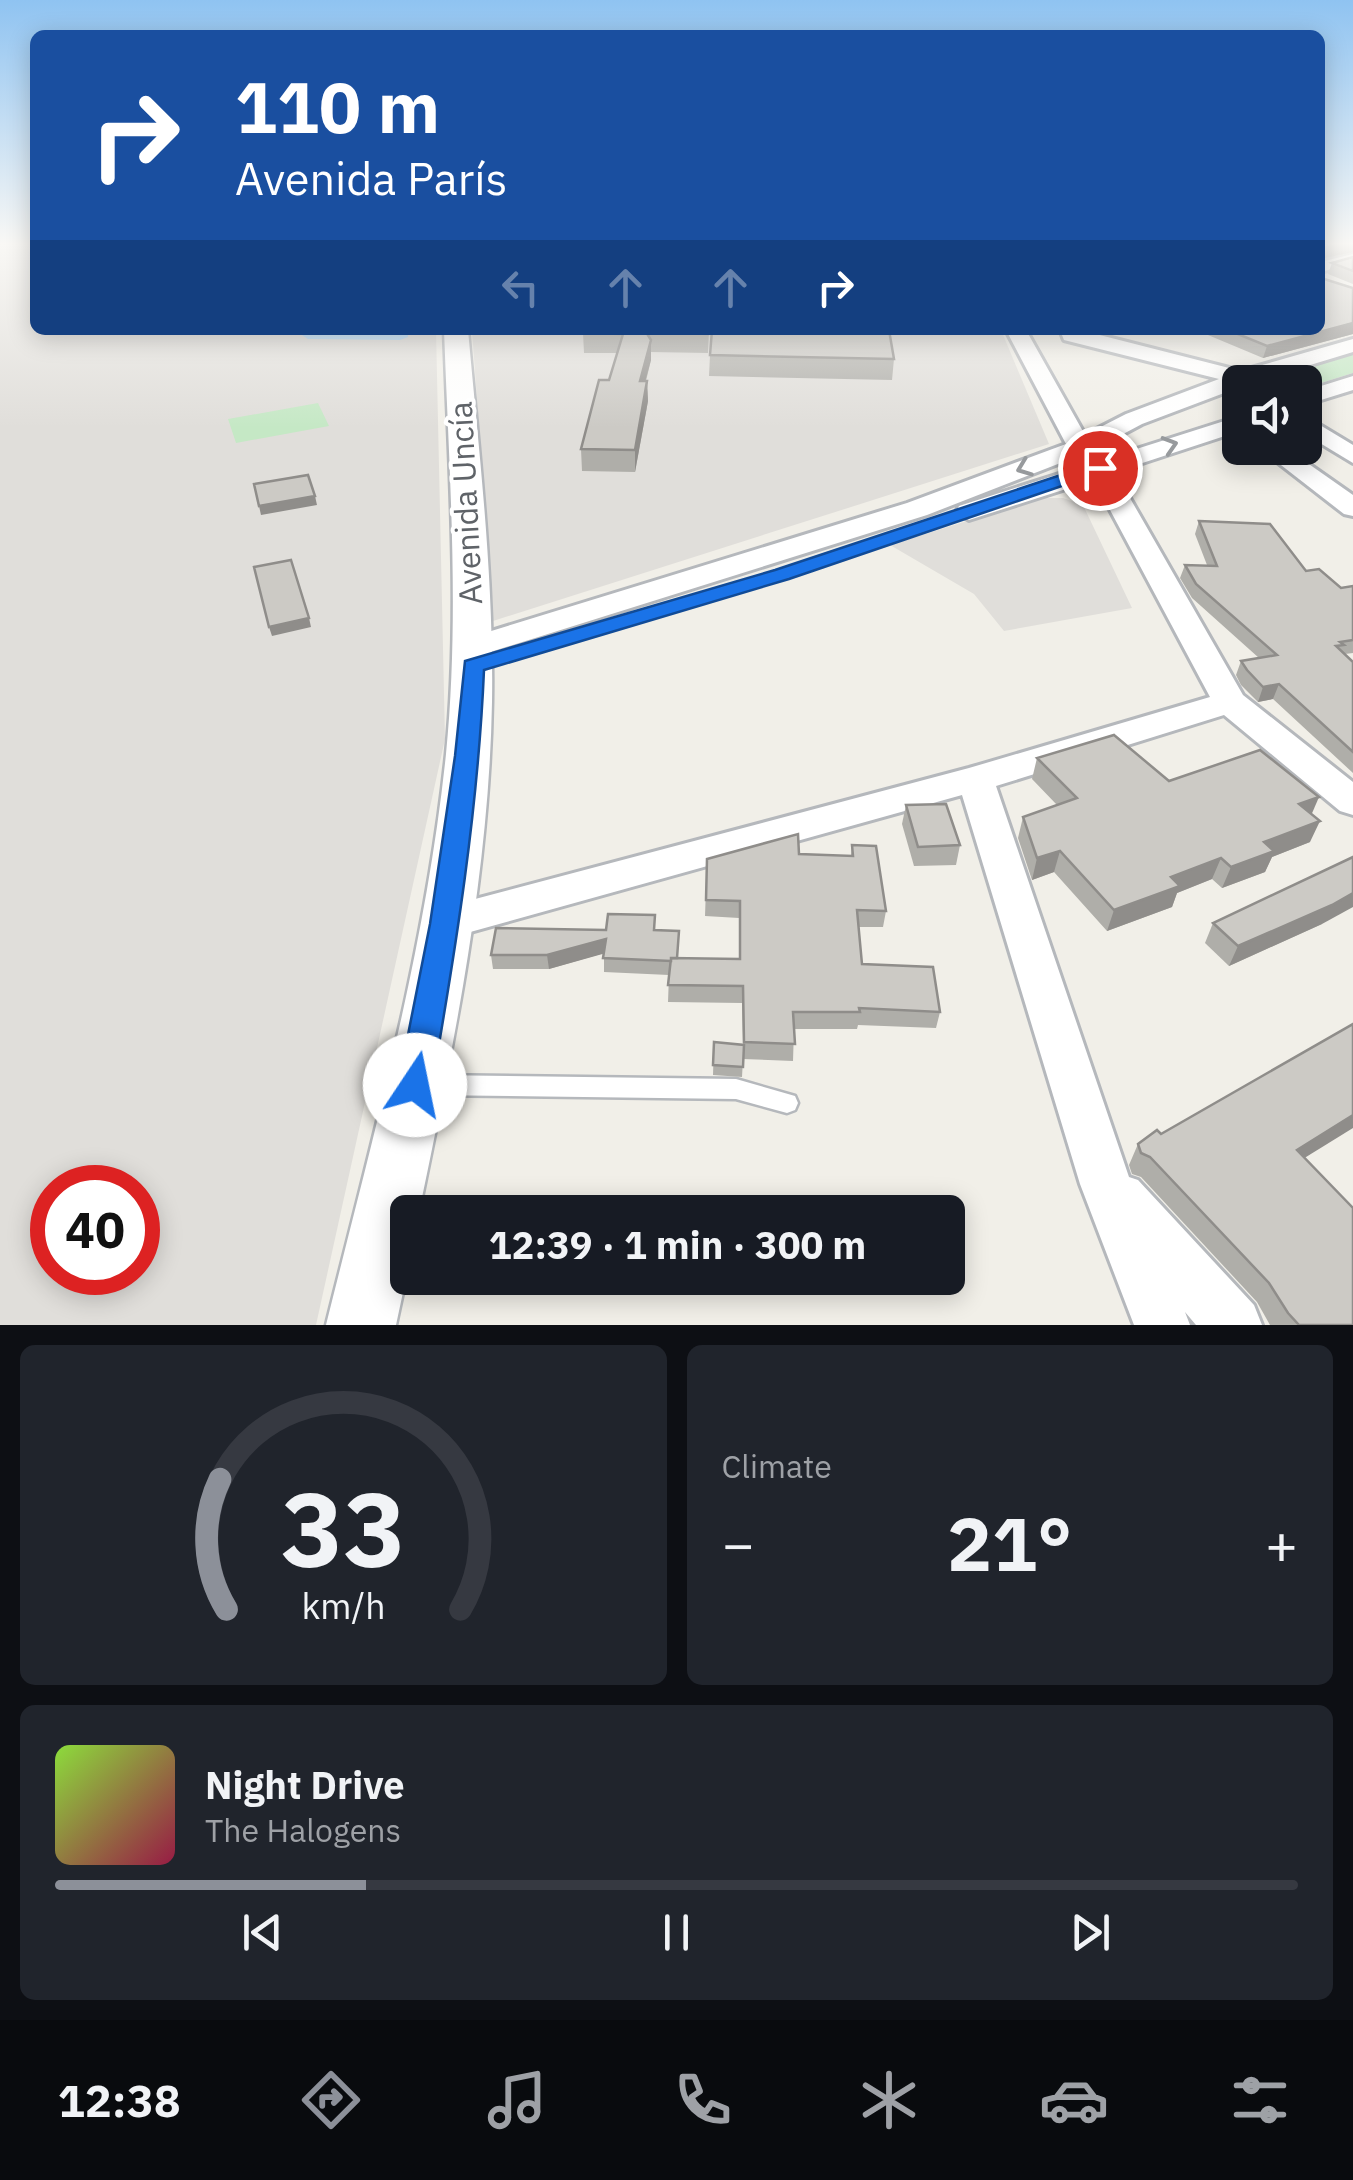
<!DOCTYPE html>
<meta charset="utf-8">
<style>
:root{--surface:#171b24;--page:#20242c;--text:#f1f3f6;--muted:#9ea1a6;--line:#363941;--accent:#8c9099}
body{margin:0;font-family:"IBM Plex Sans",sans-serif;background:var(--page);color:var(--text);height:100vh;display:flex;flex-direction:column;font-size:38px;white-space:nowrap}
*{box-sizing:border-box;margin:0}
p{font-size:32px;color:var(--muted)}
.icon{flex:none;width:55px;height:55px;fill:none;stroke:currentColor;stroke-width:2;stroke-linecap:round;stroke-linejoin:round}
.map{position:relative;height:1325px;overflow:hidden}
.panel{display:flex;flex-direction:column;gap:20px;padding:20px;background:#0d0f14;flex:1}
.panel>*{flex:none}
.banner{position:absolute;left:30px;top:30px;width:1295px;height:305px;border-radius:15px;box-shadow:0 5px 25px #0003;background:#1a4fa0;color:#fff;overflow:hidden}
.buttons{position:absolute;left:1222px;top:365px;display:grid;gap:20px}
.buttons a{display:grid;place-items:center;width:100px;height:100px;border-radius:15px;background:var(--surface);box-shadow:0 5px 25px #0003;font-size:50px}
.speed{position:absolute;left:30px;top:1165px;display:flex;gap:20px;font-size:50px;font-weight:700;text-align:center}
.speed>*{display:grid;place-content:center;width:130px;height:130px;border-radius:50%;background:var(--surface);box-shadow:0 5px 25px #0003;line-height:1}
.speed .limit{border:15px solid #d22;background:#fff;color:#111}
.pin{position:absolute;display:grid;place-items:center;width:85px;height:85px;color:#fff;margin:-42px;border:5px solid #fff;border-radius:50%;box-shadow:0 2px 10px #0007}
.me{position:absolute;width:110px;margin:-55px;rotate:11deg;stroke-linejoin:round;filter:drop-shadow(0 0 8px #0008)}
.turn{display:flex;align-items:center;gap:35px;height:210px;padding:0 40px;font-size:45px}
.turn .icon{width:130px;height:130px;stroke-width:2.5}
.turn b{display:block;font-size:70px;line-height:85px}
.lanes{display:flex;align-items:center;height:95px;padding:0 40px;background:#0003;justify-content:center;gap:50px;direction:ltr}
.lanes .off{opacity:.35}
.big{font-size:75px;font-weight:700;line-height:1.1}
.panel .widget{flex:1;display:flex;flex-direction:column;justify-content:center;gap:15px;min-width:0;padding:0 35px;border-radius:15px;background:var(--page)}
.panel .dial{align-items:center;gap:0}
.dial svg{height:260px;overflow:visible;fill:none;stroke:var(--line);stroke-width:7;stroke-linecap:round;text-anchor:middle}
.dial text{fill:var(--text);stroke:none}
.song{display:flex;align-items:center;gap:30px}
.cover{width:120px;height:120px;border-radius:15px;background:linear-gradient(135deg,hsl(90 70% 55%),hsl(340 70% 35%))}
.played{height:10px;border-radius:5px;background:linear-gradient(90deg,var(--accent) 25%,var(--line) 25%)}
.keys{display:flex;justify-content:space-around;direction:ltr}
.heat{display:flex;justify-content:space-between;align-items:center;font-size:55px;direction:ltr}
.panel .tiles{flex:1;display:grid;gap:20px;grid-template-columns:1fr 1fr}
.widget:last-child{grid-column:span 2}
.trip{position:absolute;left:390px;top:1195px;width:575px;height:100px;border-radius:15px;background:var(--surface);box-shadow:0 5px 25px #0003;font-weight:700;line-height:100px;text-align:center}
.dock{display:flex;height:160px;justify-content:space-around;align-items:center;background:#090b0e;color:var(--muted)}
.dock .icon{width:70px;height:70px}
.dock .active{color:var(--accent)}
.dock b{font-size:45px;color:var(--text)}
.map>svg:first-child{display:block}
.industrial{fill:#e0deda;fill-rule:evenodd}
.green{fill:#c5e8c5}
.water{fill:#aadaff}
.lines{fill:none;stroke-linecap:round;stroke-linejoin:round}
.service-casing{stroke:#b5b8bc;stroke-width:5}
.minor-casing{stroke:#b5b8bc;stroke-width:6}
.tertiary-casing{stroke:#b5b8bc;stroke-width:5}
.service{fill:#fff;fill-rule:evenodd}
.minor{fill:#fff;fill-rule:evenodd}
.tertiary{fill:#fff;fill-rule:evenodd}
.wall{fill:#afaea9}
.shaded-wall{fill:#8f8d8a}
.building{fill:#cccac5;stroke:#8f8d8a;stroke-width:2.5}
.oneway{stroke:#979a9d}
.route{fill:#1a73e8;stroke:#114b97;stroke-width:2.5}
.labels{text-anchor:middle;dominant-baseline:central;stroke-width:8;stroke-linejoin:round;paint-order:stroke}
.street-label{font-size:32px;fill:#5f6368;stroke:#fff}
</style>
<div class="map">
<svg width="1353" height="1325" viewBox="0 0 1353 1325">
<rect width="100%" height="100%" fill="#f1efe8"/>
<g class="industrial">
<path d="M0 242H35V330H436L445 739 316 1325H0ZM52 1188H138V1272H52Z"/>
<polygon points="472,330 1001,330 1049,444 493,621"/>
<polygon points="1041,498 1063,498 1083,505 1132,608 1004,631 974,594 890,545"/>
</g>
<g class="green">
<polygon points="1353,351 1353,373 1305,388 1305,382 1285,382 1272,376"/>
<polygon points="318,403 329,426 236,443 228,419"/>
</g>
<polygon class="water" points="309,330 408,330 408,337 400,340 308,339 302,335"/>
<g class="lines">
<g class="service-casing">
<polygon id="service" points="429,1075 736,1079 795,1096 798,1103 795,1110 787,1113 736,1099 429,1095 421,1092 418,1085 421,1078"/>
</g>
<g class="minor-casing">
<g id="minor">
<polygon points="1353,254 1353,264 1320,272 1320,262"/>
<polygon points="1006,330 1026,330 1085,435 1126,414 1219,379 1064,340 1060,330 1080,330 1241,371 1353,339 1353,352 1254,382 1240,382 1240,387 1142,424 1095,449 1105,459 1240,416 1240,431 1115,472 1243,695 1353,782 1353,815 1340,811 1224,715 996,786 1129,1177 1138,1180 1254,1305 1262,1325 1196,1325 1185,1312 1190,1325 1134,1325 1080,1184 962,795 445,939 430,935 424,923 430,911 445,907 969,768 1210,697 1094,480 969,520 956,512 959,506 1084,466 1076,457 927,515 484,654 462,654 457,647 462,640 907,503 1066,444"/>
<polygon points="1353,376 1353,390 1305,405 1305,391"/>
<polygon points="1305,416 1353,445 1353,463 1305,434"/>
<polygon points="1259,448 1286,448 1353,495 1353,516 1344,514"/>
</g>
</g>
<g class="tertiary-casing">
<path id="tertiary" d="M444 330H468C479 453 494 577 492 702 489 874 454 1044 419 1212H408V1269L396 1325H326C373 1136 426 948 446 754 460 613 449 471 444 330Z"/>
</g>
<use href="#service" class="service"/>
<use href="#minor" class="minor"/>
<use href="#tertiary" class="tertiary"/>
</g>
<g class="wall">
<polygon points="1320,242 1353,242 1353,252 1321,259 1321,278 1353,288 1353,334 1263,358 1196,330 1320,330"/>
<polygon points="1353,257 1353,284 1328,274 1332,263"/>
<polygon points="540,330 709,330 708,353 651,352 651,360 646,381 647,381 648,401 635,472 582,471 581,449 609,380 617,353 584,353 583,333 540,333"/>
<polygon points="710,355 894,359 892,380 709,376"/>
<polygon points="1199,521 1341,588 1353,586 1353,653 1345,654 1353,662 1353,773 1273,699 1258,702 1241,685 1236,675 1241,661 1259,658 1192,598 1180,578 1185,565 1207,565 1195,534"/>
<polygon points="1037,758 1169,781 1311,814 1310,842 1272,857 1265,872 1222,888 1212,879 1177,893 1172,907 1107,931 1054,872 1032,880 1018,838 1023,817 1057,805 1032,779"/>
<polygon points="906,805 960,845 956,865 914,866 902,824"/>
<polygon points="852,845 886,911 883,927 859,927 862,964 940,1012 936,1028 858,1025 857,1029 794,1029 793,1061 743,1059 742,1077 713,1075 714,1042 743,1045 742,1003 668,1002 669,975 604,972 604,953 549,969 493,969 491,955 655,930 678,958 739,959 739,918 705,916 707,859 799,854 851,856"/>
<polygon points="1213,923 1322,924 1229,966 1205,943"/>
<polygon points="1161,1134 1305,1158 1353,1325 1270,1325 1257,1302 1141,1177 1132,1174 1129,1165 1138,1144"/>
</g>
<g class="shaded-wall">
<polygon points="1349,242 1353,242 1353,252 1320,259 1321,249"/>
<polygon points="1353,323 1353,334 1263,358 1267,346"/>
<polygon points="651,340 651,360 640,401 640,381"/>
<polygon points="647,381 648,401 635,472 635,450"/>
<polygon points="315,496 317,505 261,515 259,506"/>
<polygon points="309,618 311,627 272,636 269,627"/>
<polygon points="1279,684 1273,699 1258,702 1263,687"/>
<polygon points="1319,797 1310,818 1299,804"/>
<polygon points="1320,821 1310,842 1272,857 1265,872 1222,888 1231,867 1264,842"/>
<polygon points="1060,851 1054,872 1032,880 1037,858"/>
<polygon points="1221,858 1212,879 1177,893 1172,907 1107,931 1114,910 1171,877"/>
<polygon points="1353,893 1353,907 1322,924 1229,966 1238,946"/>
<polygon points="606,939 606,953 549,969 547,955"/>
<polygon points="1353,1115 1353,1128 1285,1170 1297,1150"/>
</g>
<g class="building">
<polygon points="1320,242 1349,242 1321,249 1321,278 1353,288 1353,323 1267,346 1228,330 1320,330"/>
<polygon points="1353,257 1353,271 1332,263"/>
<polygon points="584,330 708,330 708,334 646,332 651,340 640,381 647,381 635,450 581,449 599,380 609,380 623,334 583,333"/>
<polygon points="712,330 889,330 894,359 710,355"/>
<polygon points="308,475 315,496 259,506 254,484"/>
<polygon points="1199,521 1270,524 1306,571 1319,569 1341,588 1353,586 1353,640 1340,642 1344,645 1336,646 1353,662 1353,752 1279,684 1263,687 1247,670 1241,661 1277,655 1196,584 1185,565 1217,566"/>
<polygon points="291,560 309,618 269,627 254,567"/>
<polygon points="1114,735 1169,781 1260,750 1319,797 1299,804 1320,821 1264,842 1274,851 1231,867 1221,858 1171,877 1180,886 1114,910 1060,851 1037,858 1023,817 1077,798 1037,758"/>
<polygon points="946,804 960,845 918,847 906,805"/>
<polygon points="798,834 799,854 853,856 852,845 876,846 886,911 857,910 862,964 933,967 940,1012 859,1008 860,1012 793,1012 795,1044 744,1042 743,986 668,985 671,958 740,959 740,901 706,900 707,859"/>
<polygon points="1353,857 1353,893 1332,905 1238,946 1213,923"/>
<polygon points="608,914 655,915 654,930 679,931 677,958 671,958 671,961 603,958 606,939 547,955 491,955 496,928 606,930"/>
<polygon points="1353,1024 1353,1115 1297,1150 1353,1208 1353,1325 1299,1325 1288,1313 1269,1283 1150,1157 1141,1153 1138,1144 1157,1130 1161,1134"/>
<polygon points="714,1042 744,1045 743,1067 713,1065"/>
</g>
<defs><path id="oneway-chevron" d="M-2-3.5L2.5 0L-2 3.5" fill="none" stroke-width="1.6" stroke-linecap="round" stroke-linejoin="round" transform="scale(2.5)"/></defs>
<g class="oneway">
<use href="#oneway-chevron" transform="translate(1170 445) rotate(-17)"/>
<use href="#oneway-chevron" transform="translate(1024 468) rotate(159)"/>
</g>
<linearGradient id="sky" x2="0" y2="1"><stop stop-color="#8fc3f1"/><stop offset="0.57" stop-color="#f9f8f5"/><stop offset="1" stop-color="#f9f8f5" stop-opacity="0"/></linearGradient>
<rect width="1353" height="428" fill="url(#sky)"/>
<path class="route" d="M1100 462 1109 468 1106 471 789 579 484 670C478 810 456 947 432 1085L427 1095 415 1100 403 1095 398 1085 430 924 455 756 465 661 775 570Z"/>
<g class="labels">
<g class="street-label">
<text transform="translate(465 503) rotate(-93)">Avenida Uncía</text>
</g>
</g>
</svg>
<div class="buttons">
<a><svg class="icon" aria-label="sound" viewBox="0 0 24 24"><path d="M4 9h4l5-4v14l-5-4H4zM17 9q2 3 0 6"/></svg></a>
</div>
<div class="speed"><div class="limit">40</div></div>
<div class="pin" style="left:1100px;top:468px;background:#d93025"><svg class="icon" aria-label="arrive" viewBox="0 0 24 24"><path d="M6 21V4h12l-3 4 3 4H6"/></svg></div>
<svg class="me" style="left:415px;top:1085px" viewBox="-20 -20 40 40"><circle r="19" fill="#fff"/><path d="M0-13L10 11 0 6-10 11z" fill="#1a73e8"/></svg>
<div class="trip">12:39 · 1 min · 300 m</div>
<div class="banner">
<div class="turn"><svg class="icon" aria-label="right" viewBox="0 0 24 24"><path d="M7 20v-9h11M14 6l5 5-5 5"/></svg><div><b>110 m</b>Avenida París</div></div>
<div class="lanes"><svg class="icon off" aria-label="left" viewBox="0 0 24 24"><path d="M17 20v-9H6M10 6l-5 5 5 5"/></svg><svg class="icon off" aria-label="ahead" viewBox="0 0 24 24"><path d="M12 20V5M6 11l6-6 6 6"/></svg><svg class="icon off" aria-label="ahead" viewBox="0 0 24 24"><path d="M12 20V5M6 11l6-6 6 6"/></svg><svg class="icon" aria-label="right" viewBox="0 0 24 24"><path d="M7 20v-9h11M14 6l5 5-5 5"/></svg></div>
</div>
</div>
<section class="panel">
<div class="tiles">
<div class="widget dial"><svg viewBox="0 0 100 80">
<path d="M14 69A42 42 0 1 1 86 69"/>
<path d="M14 69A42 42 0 0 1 12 29" stroke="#8c9099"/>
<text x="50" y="56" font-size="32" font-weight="700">33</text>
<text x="50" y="72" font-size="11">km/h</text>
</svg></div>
<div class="widget"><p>Climate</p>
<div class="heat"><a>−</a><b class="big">21°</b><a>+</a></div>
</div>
<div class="widget">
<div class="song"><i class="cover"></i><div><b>Night Drive</b><p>The Halogens</p></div></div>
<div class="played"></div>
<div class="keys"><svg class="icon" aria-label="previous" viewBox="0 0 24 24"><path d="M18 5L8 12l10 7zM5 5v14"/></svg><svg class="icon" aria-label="pause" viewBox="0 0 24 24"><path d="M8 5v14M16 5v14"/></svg><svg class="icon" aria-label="next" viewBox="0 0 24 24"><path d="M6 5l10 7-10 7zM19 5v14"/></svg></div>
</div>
</div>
</section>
<nav class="dock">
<b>12:38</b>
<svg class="icon active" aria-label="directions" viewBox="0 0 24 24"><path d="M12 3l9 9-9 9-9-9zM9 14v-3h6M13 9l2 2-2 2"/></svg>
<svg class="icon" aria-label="music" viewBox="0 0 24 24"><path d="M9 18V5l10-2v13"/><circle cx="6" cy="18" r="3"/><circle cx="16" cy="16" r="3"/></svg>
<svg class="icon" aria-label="phone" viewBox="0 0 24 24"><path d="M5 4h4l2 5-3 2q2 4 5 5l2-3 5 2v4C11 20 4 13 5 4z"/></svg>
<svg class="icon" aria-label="climate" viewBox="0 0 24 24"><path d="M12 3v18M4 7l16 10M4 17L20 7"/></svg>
<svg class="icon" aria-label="car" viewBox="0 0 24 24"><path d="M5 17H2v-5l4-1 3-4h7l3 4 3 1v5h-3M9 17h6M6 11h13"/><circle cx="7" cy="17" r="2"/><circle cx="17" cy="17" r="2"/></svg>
<svg class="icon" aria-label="filters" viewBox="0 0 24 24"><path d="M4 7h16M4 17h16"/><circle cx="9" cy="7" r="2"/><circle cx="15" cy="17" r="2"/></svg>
</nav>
